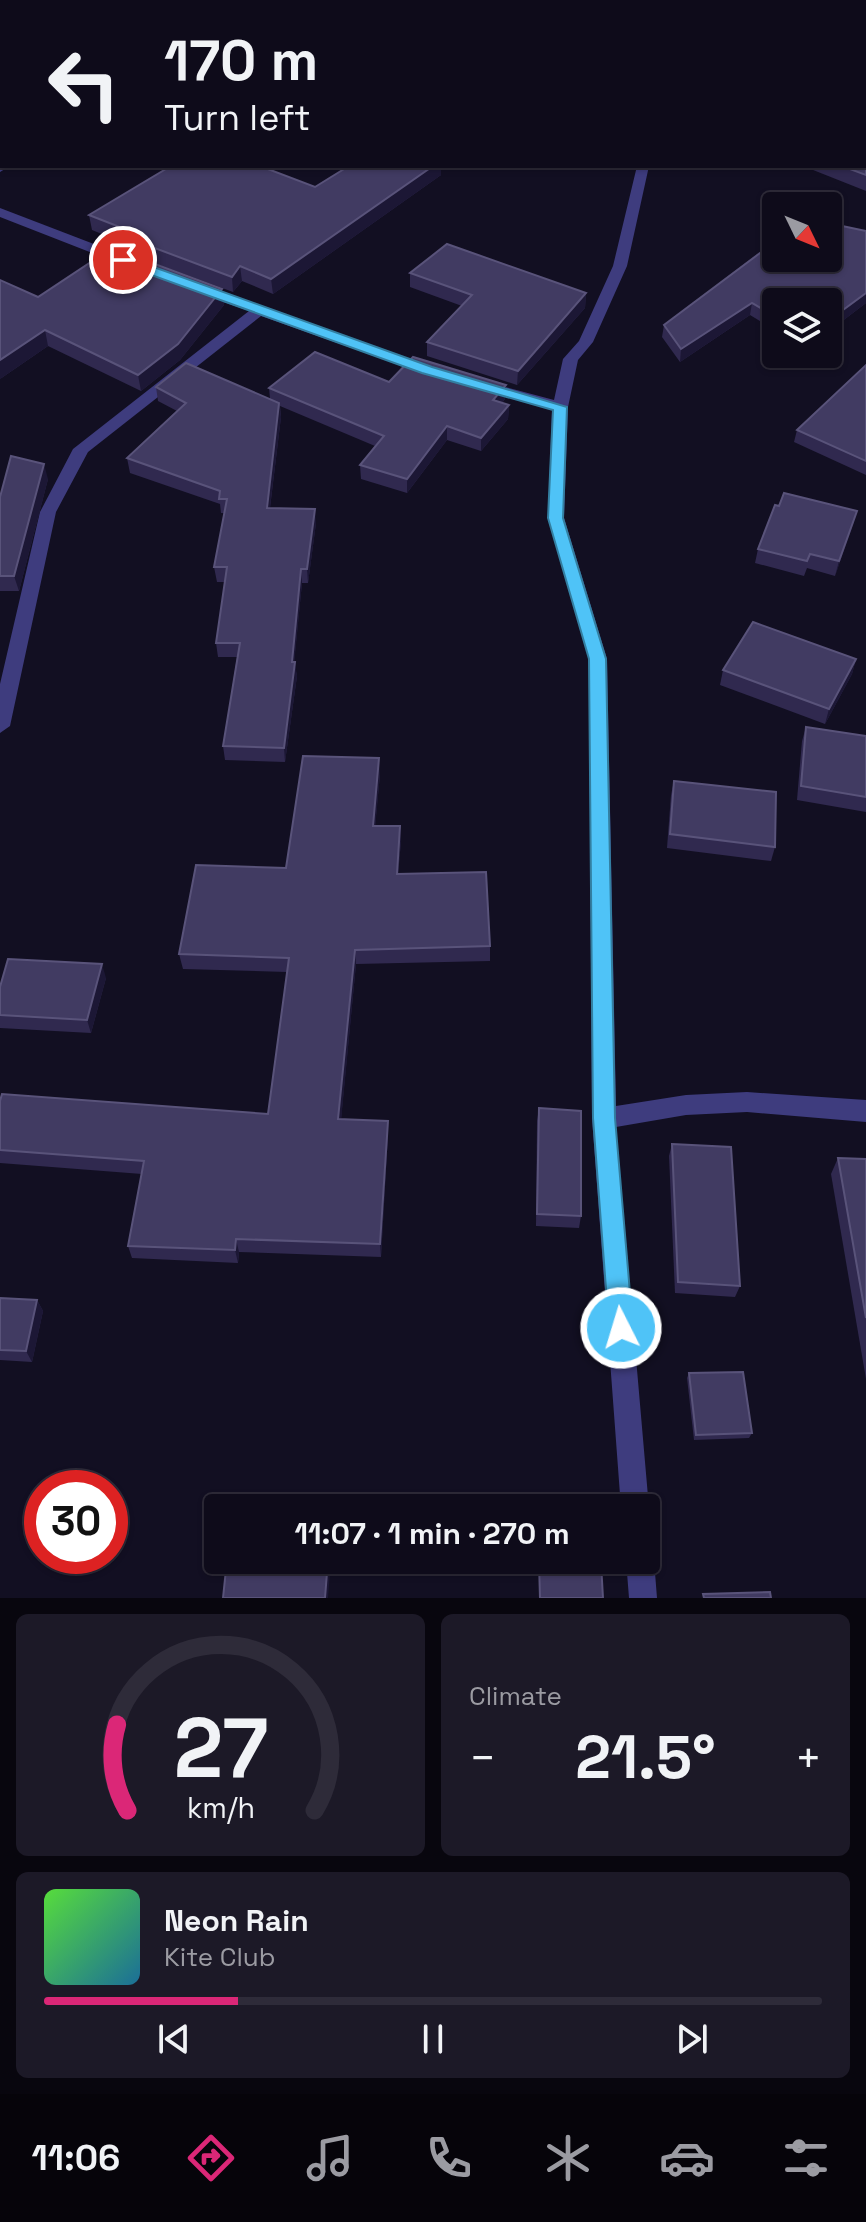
<!DOCTYPE html>
<meta charset="utf-8">
<style>
:root{--surface:#0e0b1a;--page:#1c1927;--text:#f1f3f6;--muted:#9b9ba2;--line:#2e2b39;--accent:#db2777}
body{margin:0;font-family:"Space Grotesk",sans-serif;background:var(--page);color:var(--text);height:100vh;display:flex;flex-direction:column;font-size:30px;white-space:nowrap}
*{box-sizing:border-box;margin:0}
p{font-size:26px;color:var(--muted)}
.icon{flex:none;width:44px;height:44px;fill:none;stroke:currentColor;stroke-width:2;stroke-linecap:round;stroke-linejoin:round}
.map{position:relative;height:1598px;overflow:hidden}
.details{display:flex;flex-direction:column;gap:16px;padding:16px;background:#08060e;flex:1}
.details>*{flex:none}
.hud{position:absolute;left:0px;top:0px;width:866px;height:168px;box-shadow:0 2px 6px #0004,0 0 0 2px var(--line);background:#0e0b1a;color:var(--text);overflow:hidden}
.needle{width:52px;rotate:133deg}
.buttons{position:absolute;left:762px;top:192px;display:grid;gap:16px}
.buttons a{display:grid;place-items:center;width:80px;height:80px;border-radius:8px;background:var(--surface);box-shadow:0 2px 6px #0004,0 0 0 2px var(--line);font-size:40px}
.speed{position:absolute;left:24px;top:1470px;display:flex;gap:16px;font-size:40px;font-weight:700;text-align:center}
.speed>*{display:grid;place-content:center;width:104px;height:104px;border-radius:50%;background:var(--surface);box-shadow:0 2px 6px #0004,0 0 0 2px var(--line);line-height:1}
.speed .limit{border:12px solid #d22;background:#fff;color:#111}
.pin{position:absolute;display:grid;place-items:center;width:68px;height:68px;color:#fff;margin:-34px;border:4px solid #fff;border-radius:50%;box-shadow:0 2px 8px #0007}
.me{position:absolute;width:88px;margin:-44px;rotate:355deg;stroke-linejoin:round;filter:drop-shadow(0 0 6px #0008)}
.turn{display:flex;align-items:center;gap:28px;height:168px;padding:0 32px;font-size:36px}
.turn .icon{width:104px;height:104px;stroke-width:2.5}
.turn b{display:block;font-size:56px;line-height:68px}
.big{font-size:60px;font-weight:700;line-height:1.1}
.details .widget{flex:1;display:flex;flex-direction:column;justify-content:center;gap:12px;min-width:0;padding:0 28px;border-radius:12px;background:var(--page)}
.details .dial{align-items:center;gap:0}
.dial svg{height:208px;overflow:visible;fill:none;stroke:var(--line);stroke-width:7;stroke-linecap:round;text-anchor:middle}
.dial text{fill:var(--text);stroke:none}
.song{display:flex;align-items:center;gap:24px}
.cover{width:96px;height:96px;border-radius:12px;background:linear-gradient(135deg,hsl(110 70% 55%),hsl(200 70% 35%))}
.played{height:8px;border-radius:4px;background:linear-gradient(90deg,var(--accent) 25%,var(--line) 25%)}
.keys{display:flex;justify-content:space-around;direction:ltr}
.heat{display:flex;justify-content:space-between;align-items:center;font-size:44px;direction:ltr}
.details .tiles{flex:1;display:grid;gap:16px;grid-template-columns:1fr 1fr}
.widget:last-child{grid-column:span 2}
.trip{position:absolute;left:204px;top:1494px;width:456px;height:80px;border-radius:8px;background:var(--surface);box-shadow:0 2px 6px #0004,0 0 0 2px var(--line);font-weight:700;line-height:80px;text-align:center}
.tab-bar{display:flex;height:128px;justify-content:space-around;align-items:center;background:#06040a;color:var(--muted)}
.tab-bar .icon{width:56px;height:56px}
.tab-bar .current{color:var(--accent)}
.tab-bar b{font-size:36px;color:var(--text)}
.map>svg:first-child{display:block}
.lines{fill:none;stroke-linecap:round;stroke-linejoin:round}
.street{fill:#3e3c7e;fill-rule:evenodd}
.wall{fill:#30294f}
.shaded-wall{fill:#1c1735}
.building{fill:#413b62;stroke:#59537a;stroke-width:2}
.route{fill:#4fc3f7;stroke:#337fa1;stroke-width:2}
</style>
<div class="map">
<svg width="866" height="1598" viewBox="0 0 866 1598">
<rect width="100%" height="100%" fill="#120f22"/>
<g class="lines">
<g class="street">
<polygon points="677,0 689,0 676,2"/>
<polygon points="0,163 2,166 10,166 0,172"/>
<polygon points="637,166 649,166 627,266 593,342 578,360 568,407 564,518 607,659 616,1106 686,1095 747,1092 866,1100 866,1122 747,1112 686,1115 616,1127 649,1508 646,1515 646,1508 621,1508 592,1118 589,659 548,518 552,410 474,388 471,385 479,380 554,400 563,359 579,341 613,266"/>
<polygon points="0,208 133,259 135,262 123,265 0,217"/>
<polygon points="200,285 441,372 433,377 428,375 261,316 88,452 56,512 10,726 0,733 0,684 40,512 73,449 249,311 195,292 193,289"/>
<polygon points="646,1548 654,1560 657,1598 629,1598 626,1560 646,1560"/>
</g>
</g>
<g class="wall">
<polygon points="695,0 866,0 866,191 803,166 864,166 864,2 695,2"/>
<polygon points="349,166 441,166 441,175 273,294 242,281 233,292 130,254 129,245 92,230 89,215 315,187"/>
<polygon points="866,231 866,303 828,332 776,302 776,331 750,315 680,362 662,337 664,325"/>
<polygon points="410,273 586,293 585,308 517,385 427,356 427,342 462,306 410,287"/>
<polygon points="222,289 224,305 180,360 141,391 48,346 0,379 38,297"/>
<polygon points="866,365 866,475 794,442 797,430"/>
<polygon points="389,382 505,399 502,403 509,405 508,419 481,451 447,440 407,493 361,479 360,465 375,446 280,406 281,417 270,508 316,523 308,583 302,583 294,662 297,676 285,762 225,760 223,746 237,657 218,657 216,643 225,582 217,582 214,567 225,513 221,513 220,504 130,473 127,458 177,411 158,401 156,387 270,399 269,388"/>
<polygon points="48,479 19,591 0,591 0,497"/>
<polygon points="779,506 857,511 835,576 807,568 804,576 755,563 758,549"/>
<polygon points="856,659 852,674 825,724 720,685 723,670"/>
<polygon points="806,727 866,736 866,812 797,800 802,741"/>
<polygon points="380,774 375,826 401,841 398,874 490,946 490,961 356,964 341,1119 388,1134 381,1257 239,1252 238,1263 132,1258 128,1246 142,1174 0,1163 0,1101 268,1114 287,972 183,969 179,954 286,868"/>
<polygon points="674,781 775,847 771,861 667,848 671,795"/>
<polygon points="106,978 91,1033 0,1028 0,987"/>
<polygon points="539,1108 581,1216 579,1228 536,1226 537,1121"/>
<polygon points="672,1144 740,1286 735,1297 675,1293 669,1156"/>
<polygon points="838,1158 866,1159 866,1379 831,1174"/>
<polygon points="0,1298 37,1300 43,1311 32,1362 0,1360"/>
<polygon points="689,1373 752,1433 749,1438 694,1440 687,1378"/>
</g>
<g class="shaded-wall">
<polygon points="614,0 637,0 633,2 611,2"/>
<polygon points="2,136 2,151 0,152 0,137"/>
<polygon points="433,166 441,166 441,175 273,294 271,279"/>
<polygon points="240,266 242,281 233,292 232,277"/>
<polygon points="222,289 224,305 180,360 141,391 138,375"/>
<polygon points="586,293 585,308 517,385 518,371"/>
<polygon points="866,293 866,303 828,332 828,321"/>
<polygon points="752,303 750,315 680,362 681,349"/>
<polygon points="45,330 48,346 0,379 0,360"/>
<polygon points="506,385 505,399 492,414 493,400"/>
<polygon points="279,403 281,417 268,523 267,508"/>
<polygon points="509,405 508,419 481,451 481,438"/>
<polygon points="447,426 447,440 407,493 407,479"/>
<polygon points="44,464 48,479 19,591 14,576"/>
<polygon points="315,509 316,523 308,583 307,569"/>
<polygon points="857,511 853,525 835,576 839,561"/>
<polygon points="301,569 302,583 293,676 292,662"/>
<polygon points="856,659 852,674 825,724 829,709"/>
<polygon points="295,662 297,676 285,762 284,748"/>
<polygon points="379,758 380,774 374,841 373,826"/>
<polygon points="400,826 401,841 397,889 397,874"/>
<polygon points="355,950 356,964 340,1132 338,1119"/>
<polygon points="102,964 106,978 91,1033 87,1020"/>
<polygon points="388,1121 388,1134 381,1257 380,1244"/>
<polygon points="236,1239 239,1252 238,1263 235,1250"/>
<polygon points="37,1300 43,1311 32,1362 26,1351"/>
<polygon points="328,1560 331,1560 328,1598 325,1598"/>
</g>
<g class="building">
<polygon points="0,0 614,0 611,2 2,2 2,136 0,137"/>
<polygon points="724,0 866,0 866,175 842,166 864,166 864,2 730,2"/>
<polygon points="171,166 260,166 315,187 349,166 433,166 271,279 240,266 232,277 128,238 135,233 89,215"/>
<polygon points="828,223 866,231 866,293 828,321 828,302 776,302 776,317 752,303 681,349 664,325 776,241 776,258 828,258"/>
<polygon points="447,244 586,293 518,371 427,342 472,295 410,273"/>
<polygon points="112,248 222,289 178,344 138,375 45,330 0,360 0,280 38,297"/>
<polygon points="315,352 389,382 413,357 506,385 493,400 509,405 481,438 447,426 407,479 360,465 384,436 269,388"/>
<polygon points="186,363 279,403 267,508 315,509 307,569 301,569 292,662 295,662 284,748 223,746 240,643 216,643 227,567 214,567 227,499 219,499 220,491 127,458 186,403 156,387"/>
<polygon points="866,365 866,461 797,430"/>
<polygon points="11,456 44,464 14,576 0,576 0,497"/>
<polygon points="784,493 857,511 839,561 810,554 807,561 758,549 775,505 779,506"/>
<polygon points="753,622 856,659 829,709 723,670"/>
<polygon points="806,727 866,736 866,797 801,786"/>
<polygon points="303,756 379,758 373,826 400,826 397,874 486,872 490,946 355,950 338,1119 388,1121 380,1244 236,1239 235,1250 128,1246 144,1161 0,1150 0,1101 2,1094 268,1114 289,958 179,954 196,865 286,868"/>
<polygon points="674,781 776,792 775,847 670,834"/>
<polygon points="8,959 102,964 87,1020 0,1015 0,987"/>
<polygon points="539,1108 581,1111 581,1216 537,1214"/>
<polygon points="672,1144 731,1147 740,1286 678,1282"/>
<polygon points="838,1158 866,1159 866,1318"/>
<polygon points="0,1298 37,1300 26,1351 0,1350"/>
<polygon points="743,1372 752,1433 696,1435 689,1373"/>
<polygon points="227,1560 328,1560 325,1598 223,1598"/>
<polygon points="539,1563 601,1563 603,1598 540,1598"/>
<polygon points="770,1592 771,1598 704,1598 703,1594"/>
</g>
<polygon class="route" points="123,256 432,367 567,407 563,518 606,659 615,1118 633,1328 629,1336 621,1340 612,1336 609,1328 593,1118 589,659 548,518 553,410 422,373 118,263 116,260"/>
</svg>
<div class="buttons">
<a><svg class="needle" viewBox="-14 -14 28 28"><path d="M0-13l5 13h-10z" fill="#e53935"/><path d="M0 13l5-13h-10z" fill="#9b9ba2"/></svg></a>
<a><svg class="icon" aria-label="layers" viewBox="0 0 24 24"><path d="M12 4l9 5-9 5-9-5zM3 14l9 5 9-5"/></svg></a>
</div>
<div class="speed"><div class="limit">30</div></div>
<div class="pin" style="left:123px;top:260px;background:#d93025"><svg class="icon" aria-label="arrive" viewBox="0 0 24 24"><path d="M6 21V4h12l-3 4 3 4H6"/></svg></div>
<svg class="me" style="left:621px;top:1328px" viewBox="-20 -20 40 40"><circle r="17" fill="#4fc3f7" stroke="#fff" stroke-width="3"/><path d="M0-11L8 9 0 5-8 9z" fill="#fff"/></svg>
<div class="trip">11:07 · 1 min · 270 m</div>
<div class="hud">
<div class="turn"><svg class="icon" aria-label="left" viewBox="0 0 24 24"><path d="M17 20v-9H6M10 6l-5 5 5 5"/></svg><div><b>170 m</b>Turn left</div></div>
</div>
</div>
<section class="details">
<div class="tiles">
<div class="widget dial"><svg viewBox="0 0 100 80">
<path d="M14 69A42 42 0 1 1 86 69"/>
<path d="M14 69A42 42 0 0 1 10 36" stroke="#db2777"/>
<text x="50" y="56" font-size="32" font-weight="700">27</text>
<text x="50" y="72" font-size="11">km/h</text>
</svg></div>
<div class="widget"><p>Climate</p>
<div class="heat"><a>−</a><b class="big">21.5°</b><a>+</a></div>
</div>
<div class="widget">
<div class="song"><i class="cover"></i><div><b>Neon Rain</b><p>Kite Club</p></div></div>
<div class="played"></div>
<div class="keys"><svg class="icon" aria-label="previous" viewBox="0 0 24 24"><path d="M18 5L8 12l10 7zM5 5v14"/></svg><svg class="icon" aria-label="pause" viewBox="0 0 24 24"><path d="M8 5v14M16 5v14"/></svg><svg class="icon" aria-label="next" viewBox="0 0 24 24"><path d="M6 5l10 7-10 7zM19 5v14"/></svg></div>
</div>
</div>
</section>
<nav class="tab-bar">
<b>11:06</b>
<svg class="icon current" aria-label="directions" viewBox="0 0 24 24"><path d="M12 3l9 9-9 9-9-9zM9 14v-3h6M13 9l2 2-2 2"/></svg>
<svg class="icon" aria-label="music" viewBox="0 0 24 24"><path d="M9 18V5l10-2v13"/><circle cx="6" cy="18" r="3"/><circle cx="16" cy="16" r="3"/></svg>
<svg class="icon" aria-label="phone" viewBox="0 0 24 24"><path d="M5 4h4l2 5-3 2q2 4 5 5l2-3 5 2v4C11 20 4 13 5 4z"/></svg>
<svg class="icon" aria-label="climate" viewBox="0 0 24 24"><path d="M12 3v18M4 7l16 10M4 17L20 7"/></svg>
<svg class="icon" aria-label="car" viewBox="0 0 24 24"><path d="M5 17H2v-5l4-1 3-4h7l3 4 3 1v5h-3M9 17h6M6 11h13"/><circle cx="7" cy="17" r="2"/><circle cx="17" cy="17" r="2"/></svg>
<svg class="icon" aria-label="filters" viewBox="0 0 24 24"><path d="M4 7h16M4 17h16"/><circle cx="9" cy="7" r="2"/><circle cx="15" cy="17" r="2"/></svg>
</nav>
